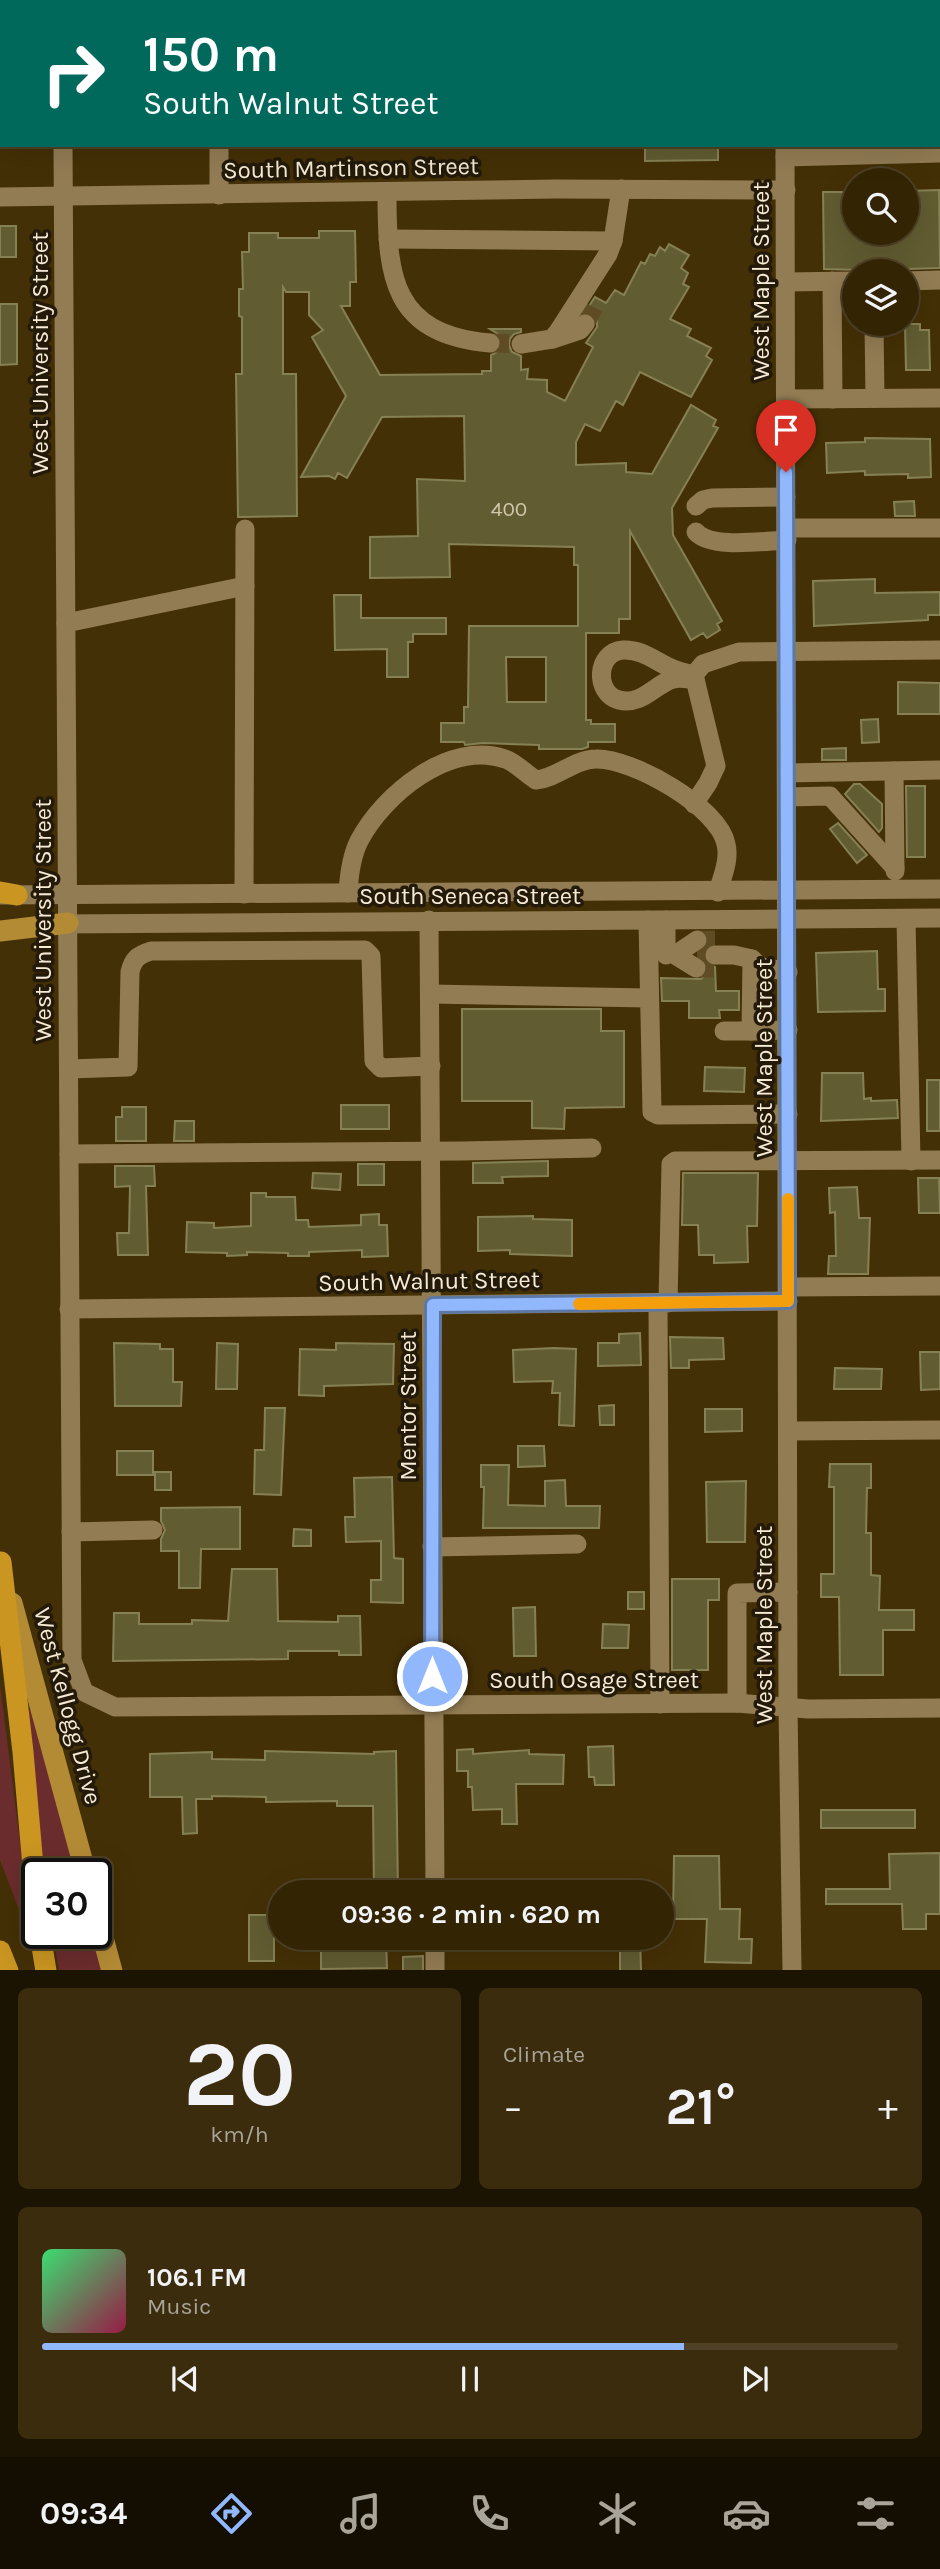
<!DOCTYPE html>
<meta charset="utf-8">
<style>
:root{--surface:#332404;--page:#3b2c0e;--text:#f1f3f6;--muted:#a9a49a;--line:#4e4126;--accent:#91b8fd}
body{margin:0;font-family:Karla,sans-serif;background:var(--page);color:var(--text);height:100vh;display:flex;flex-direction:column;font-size:26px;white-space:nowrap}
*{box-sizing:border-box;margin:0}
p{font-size:23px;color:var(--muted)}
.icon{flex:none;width:38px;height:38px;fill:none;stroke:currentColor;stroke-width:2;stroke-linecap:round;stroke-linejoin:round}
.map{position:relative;height:1970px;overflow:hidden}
.details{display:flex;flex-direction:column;gap:18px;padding:18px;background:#1c1402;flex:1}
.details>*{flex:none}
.hud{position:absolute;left:0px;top:0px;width:942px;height:147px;box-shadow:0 7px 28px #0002,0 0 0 2px var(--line);background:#00695c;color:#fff;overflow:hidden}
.buttons{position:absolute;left:842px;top:168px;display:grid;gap:14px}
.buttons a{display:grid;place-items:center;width:77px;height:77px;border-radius:50%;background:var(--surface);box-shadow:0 7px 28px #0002,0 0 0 2px var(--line);font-size:35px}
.speed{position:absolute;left:21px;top:1858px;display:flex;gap:14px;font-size:35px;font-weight:700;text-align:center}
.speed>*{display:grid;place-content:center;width:91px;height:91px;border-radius:50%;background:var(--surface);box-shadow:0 7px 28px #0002,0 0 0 2px var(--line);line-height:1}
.speed .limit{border:4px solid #111;border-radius:10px;background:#fff;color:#111}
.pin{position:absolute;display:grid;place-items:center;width:60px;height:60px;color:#fff;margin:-72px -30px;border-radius:50% 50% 50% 0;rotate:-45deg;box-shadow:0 0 7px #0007}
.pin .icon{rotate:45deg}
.me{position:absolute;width:77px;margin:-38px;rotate:0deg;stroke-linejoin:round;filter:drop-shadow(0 0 5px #0008)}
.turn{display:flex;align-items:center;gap:24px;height:147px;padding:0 28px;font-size:32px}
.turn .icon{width:91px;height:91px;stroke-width:2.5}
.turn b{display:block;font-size:49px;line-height:60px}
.big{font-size:52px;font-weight:700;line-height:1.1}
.details .tile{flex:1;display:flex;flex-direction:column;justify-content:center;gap:10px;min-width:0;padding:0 24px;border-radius:10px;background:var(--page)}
.details .dial{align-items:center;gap:0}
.dial b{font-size:91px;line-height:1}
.song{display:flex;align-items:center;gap:21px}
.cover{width:84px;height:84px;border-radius:10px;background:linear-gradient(135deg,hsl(140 70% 55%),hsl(340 70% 35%))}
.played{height:7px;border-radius:4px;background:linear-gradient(90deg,var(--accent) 75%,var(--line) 75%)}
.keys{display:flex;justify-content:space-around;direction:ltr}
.heat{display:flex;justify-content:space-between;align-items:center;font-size:38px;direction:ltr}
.details .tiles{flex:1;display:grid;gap:18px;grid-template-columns:1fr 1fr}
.tile:last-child{grid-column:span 2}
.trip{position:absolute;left:268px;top:1880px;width:406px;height:70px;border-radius:35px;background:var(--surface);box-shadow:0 7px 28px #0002,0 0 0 2px var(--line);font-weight:700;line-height:70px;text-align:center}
.tabs{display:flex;height:112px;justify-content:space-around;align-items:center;background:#140e02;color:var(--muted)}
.tabs .icon{width:49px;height:49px}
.tabs .active{color:var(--accent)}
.tabs b{font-size:32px;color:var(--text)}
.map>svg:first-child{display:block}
.green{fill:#6b2c2d}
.building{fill:#625c32;stroke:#868055;stroke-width:2;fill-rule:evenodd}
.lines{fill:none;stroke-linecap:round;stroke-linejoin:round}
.minor-tunnel{stroke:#5f4c25;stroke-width:19;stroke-dasharray:19 10;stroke-linecap:butt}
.minor{stroke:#927c54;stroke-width:19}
.major{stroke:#b48b35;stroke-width:21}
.highway{stroke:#ca9521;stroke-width:21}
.route-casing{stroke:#5e78a4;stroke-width:18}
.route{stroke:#91b8fd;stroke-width:12}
.slow{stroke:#f59e0b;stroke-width:12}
.labels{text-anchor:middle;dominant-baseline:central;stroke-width:7;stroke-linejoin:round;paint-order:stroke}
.number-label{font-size:21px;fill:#d1c6ac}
.street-label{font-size:24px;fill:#f6ead5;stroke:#231a0a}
</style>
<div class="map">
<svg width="940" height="1971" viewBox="0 0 940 1971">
<rect width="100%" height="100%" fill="#443006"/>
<g class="green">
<polygon points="0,1685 30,1921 24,1923 0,1860"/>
<polygon points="31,1710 76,1874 45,1874 24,1711"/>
<polygon points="53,1934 92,1934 102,1970 59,1970"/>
</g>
<g class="building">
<polygon points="645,145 718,145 718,160 645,161"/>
<polygon points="939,190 940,268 906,269 899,271 824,269 823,192 854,192 854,233 906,233 906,191"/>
<rect x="0" y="226" width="16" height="31"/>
<path d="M319 231H355L356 282H350V306H341L380 375 482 374V371H491V355L499 351 502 346 498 334 490 329H521V332L514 334 510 339 509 345 512 352 521 356V370L528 369 527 379 547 380V392L565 401 593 347 586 343 597 327V320L592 314 585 312 595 297 606 303 615 290 624 295 641 262 645 264 650 254 655 256 660 247 665 251 669 244 689 255 681 268 688 273 683 284 689 287 670 319 691 329 687 336 711 348 706 356 712 360 691 397 640 372 623 405 616 401 600 431 585 424 576 442V465L626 463V472L652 474 691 405 716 420 713 426 718 428 672 508 673 535 722 621 717 624 720 630 707 638 703 633 691 640 630 531V619H619V633H586V720H591V724H615V742H588V747L582 749H539V745L483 743 465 745 464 742H441V723H464V707H468L469 626H578V565H574V547L449 544 450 577 370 578V537L418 536 417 479 465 481 464 416 382 417 347 478 338 473 335 479 329 476 301 477 346 396 312 337 323 330 309 315V292H286L283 287V374H296L297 516 238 517 236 374H242V317L239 316V289H243L242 252H249V233H278V238H319ZM506 657H546V702H507Z"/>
<polygon points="0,304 17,304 17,364 0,365"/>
<polygon points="905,324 920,324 920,330 929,330 930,370 906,370"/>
<polygon points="865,438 930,439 931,477 908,478 908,474 865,475 865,471 827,473 826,443 865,442"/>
<polygon points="914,501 915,516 895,516 894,502"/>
<polygon points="875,579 875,593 940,592 940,615 928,615 928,620 814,626 813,581"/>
<polygon points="334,595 361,595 361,618 446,618 446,634 413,634 413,642 408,642 408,677 387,677 387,649 335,650"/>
<polygon points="898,682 940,683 940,714 898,714"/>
<polygon points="878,719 879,742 862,743 861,720"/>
<polygon points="846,748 846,760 822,760 822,749"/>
<polygon points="854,784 860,784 882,804 882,828 879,832 845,794"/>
<polygon points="906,786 925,786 925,857 907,857"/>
<polygon points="838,823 867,855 857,863 830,829"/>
<polygon points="877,951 878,989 885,989 885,1011 818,1012 816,953"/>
<polygon points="707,964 715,967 716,991 739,991 739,1010 719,1010 720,1018 689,1018 689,1001 662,1001 661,978 701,979 707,974"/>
<polygon points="462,1009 601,1009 601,1031 624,1031 624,1107 565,1108 564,1129 532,1128 532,1101 462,1101"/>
<polygon points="705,1067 745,1068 744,1092 704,1091"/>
<polygon points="822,1073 863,1073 864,1099 871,1098 871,1101 897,1100 898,1118 821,1121"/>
<rect x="927" y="1080" width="13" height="51"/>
<rect x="341" y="1105" width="48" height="24"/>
<polygon points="122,1107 146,1107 146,1141 116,1141 116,1117 122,1117"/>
<polygon points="175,1121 194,1121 194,1141 174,1141"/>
<polygon points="548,1161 548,1176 502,1177 503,1183 473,1183 473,1163"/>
<rect x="358" y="1164" width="26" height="21"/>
<polygon points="115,1166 154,1166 155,1186 146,1186 148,1255 118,1255 117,1233 129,1233 130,1186 115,1187"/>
<polygon points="313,1173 341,1174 340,1190 312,1188"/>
<polygon points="683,1173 758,1173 757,1226 747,1226 748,1262 714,1263 714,1255 699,1255 698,1225 682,1225"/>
<polygon points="918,1178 939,1178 940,1213 919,1213"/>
<polygon points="857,1187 859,1218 870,1218 868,1274 828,1274 829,1256 836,1256 835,1212 830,1213 829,1188"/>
<polygon points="251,1193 266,1193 266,1197 295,1197 296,1220 308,1220 309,1227 361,1225 361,1215 379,1214 379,1225 387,1225 388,1256 362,1257 362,1250 309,1252 309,1256 288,1256 288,1253 247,1252 247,1255 227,1256 227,1253 186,1252 187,1222 214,1223 214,1228 251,1226"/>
<polygon points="533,1216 533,1219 572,1220 572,1256 510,1254 510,1250 478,1251 478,1217"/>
<polygon points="640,1333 641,1365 598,1366 598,1343 619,1343 619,1334"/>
<polygon points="670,1337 723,1338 724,1359 689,1360 689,1368 671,1368"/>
<polygon points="114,1343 160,1344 160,1349 173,1349 173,1382 182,1382 181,1406 115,1406"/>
<polygon points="217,1343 238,1344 237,1389 216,1389"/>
<polygon points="336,1343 394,1344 393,1384 324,1386 324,1396 299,1395 300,1349 336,1350"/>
<polygon points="554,1348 576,1349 574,1426 559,1425 560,1393 552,1393 553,1381 514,1382 513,1350"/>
<polygon points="920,1352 940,1352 940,1389 921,1390"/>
<polygon points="835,1368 882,1369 881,1389 834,1389"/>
<polygon points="614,1405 614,1425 600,1425 599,1406"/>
<polygon points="265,1408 285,1408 281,1495 254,1494 255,1450 264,1450"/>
<polygon points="705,1409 742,1409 742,1431 705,1432"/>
<polygon points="518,1446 544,1446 545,1466 518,1467"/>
<rect x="117" y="1451" width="36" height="24"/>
<polygon points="830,1464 871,1464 871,1488 867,1488 866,1533 871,1533 871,1575 880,1576 879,1610 914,1610 914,1630 883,1630 883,1675 840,1675 839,1597 821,1597 821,1574 834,1574 834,1487 829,1487"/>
<polygon points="481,1465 509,1465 508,1505 545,1506 545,1481 565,1480 566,1506 600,1506 599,1528 483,1528 484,1487 481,1487"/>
<rect x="155" y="1472" width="16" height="18"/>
<polygon points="392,1477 394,1558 403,1559 403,1603 371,1602 371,1580 381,1580 381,1541 346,1542 345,1517 355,1517 354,1478"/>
<polygon points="746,1481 745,1542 707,1542 706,1482"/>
<polygon points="240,1507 240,1549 201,1549 200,1588 179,1588 179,1551 161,1551 161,1539 165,1530 161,1521 161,1508"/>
<polygon points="294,1529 311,1530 311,1546 293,1546"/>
<polygon points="232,1569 277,1569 278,1621 338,1622 338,1616 360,1616 361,1655 339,1655 339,1651 288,1651 288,1659 113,1661 114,1613 139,1613 139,1624 192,1624 192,1620 228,1621"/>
<polygon points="672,1579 719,1579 719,1600 708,1600 708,1670 672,1670"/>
<rect x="628" y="1592" width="16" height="17"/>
<polygon points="535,1607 536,1656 514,1656 513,1608"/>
<polygon points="603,1624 629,1625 628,1648 602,1648"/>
<polygon points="613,1746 614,1785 595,1785 594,1777 589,1777 588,1747"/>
<polygon points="473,1749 473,1754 529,1750 529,1754 564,1755 563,1784 516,1784 517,1824 502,1824 502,1809 473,1810 472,1787 468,1787 468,1771 457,1771 457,1750"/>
<polygon points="265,1751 374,1754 374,1752 396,1751 398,1892 374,1892 373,1806 337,1806 337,1801 266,1802 266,1797 212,1796 212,1799 196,1799 197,1833 183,1834 182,1797 150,1797 150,1754 212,1752 212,1759 265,1760"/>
<rect x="821" y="1810" width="94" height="18"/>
<polygon points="940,1853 940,1914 926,1914 926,1929 903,1929 902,1904 826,1904 826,1889 890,1889 889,1854"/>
<polygon points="674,1856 719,1856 720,1909 740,1909 739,1939 752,1939 751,1963 705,1962 707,1919 673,1919"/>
<rect x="249" y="1915" width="25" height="46"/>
<polygon points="321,1937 386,1937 387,1968 321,1969"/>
<polygon points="620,1937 640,1937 641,1971 620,1971"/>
<polygon points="423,1956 423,1971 403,1971 403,1957"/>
</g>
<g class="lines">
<g class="minor-tunnel">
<polyline points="585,324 598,299"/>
<polyline points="490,343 521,344"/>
<polyline points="697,940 715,940"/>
<polyline points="697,955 715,955"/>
<polyline points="696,968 714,968"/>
</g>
<g class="minor">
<polyline points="62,0 62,2"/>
<polyline points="217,0 217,2"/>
<polyline points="783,0 783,2"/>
<polyline points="634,2 634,0"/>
<polyline points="63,145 72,1660 84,1692 115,1707 737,1703 808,1709 940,1708"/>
<polyline points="785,145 788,1707 792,1971"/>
<polyline points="785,157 940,153"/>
<path d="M387 192C387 276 391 334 490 343"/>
<polyline points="219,195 219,145"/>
<polyline points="0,197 555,189 786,190"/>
<polyline points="388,239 613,241 621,189"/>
<polyline points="832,281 833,399"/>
<polyline points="906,281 940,280"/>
<polyline points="786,282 854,281"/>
<polyline points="874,324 875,398"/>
<polyline points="553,339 580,330 585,324"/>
<polyline points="521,344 552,339 558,332 608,254 613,241"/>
<polyline points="786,399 940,398"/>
<polyline points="696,506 703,500 712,498 786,497"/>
<polyline points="787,528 940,528"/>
<path d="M696 532C711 549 763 541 787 540"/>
<polyline points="66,623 245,586"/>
<path d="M694 675C687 673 680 672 673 669 656 662 643 649 623 650 596 652 594 693 619 700 642 706 655 684 673 679 680 677 688 679 695 680"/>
<polyline points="894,771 895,871"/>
<polyline points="787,773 940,770"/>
<polyline points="787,797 830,796 895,868"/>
<polyline points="694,804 708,783 716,766 694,675 703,664 739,652 940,650"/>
<path d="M348 893C349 875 351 857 359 841 383 795 449 740 505 759 515 762 526 774 536 780 558 778 574 759 596 759 632 758 719 807 726 844 730 860 722 877 718 892"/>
<polyline points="244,894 245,529"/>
<polyline points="1,895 940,889"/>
<polyline points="906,919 911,1161"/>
<polyline points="429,920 435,1892"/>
<polyline points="648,920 652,1112 658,1115 788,1114"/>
<polyline points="666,920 666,955"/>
<polyline points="57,924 940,918"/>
<polyline points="715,955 734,955 752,959 759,966 788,972"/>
<polyline points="752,959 751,1031 788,1030"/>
<polyline points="696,968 675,955 697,940"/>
<polyline points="430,994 649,998"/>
<polyline points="724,1031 751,1031"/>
<path d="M69 1069 128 1067 130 972C133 959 138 955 151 951L365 950 371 956 374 1061 381 1068 431 1066"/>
<polyline points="69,1154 462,1151 592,1148"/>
<polyline points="788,1287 940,1286"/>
<polyline points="658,1303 660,1704"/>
<polyline points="668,1303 671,1164 675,1161 940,1160"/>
<polyline points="69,1309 788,1301"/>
<polyline points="788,1431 940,1430"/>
<polyline points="71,1532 153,1530"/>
<polyline points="432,1547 577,1544"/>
<polyline points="737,1703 737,1593 788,1592"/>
<polyline points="435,1937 435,1971"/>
</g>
<g class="major">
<polyline points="0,931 68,923"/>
<polyline points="12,1603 86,1874"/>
<polyline points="96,1912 112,1971"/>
</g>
<g class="highway">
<polyline points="0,892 17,895"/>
<polyline points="1,1562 23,1752 37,1912"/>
<polyline points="40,1934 46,1971"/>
<polyline points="0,1951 8,1971"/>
</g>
</g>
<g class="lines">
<g class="route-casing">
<polyline id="route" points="432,1676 433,1305 788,1301 786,472"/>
</g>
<use href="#route" class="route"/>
<polyline class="slow" points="579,1304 788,1301 788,1199"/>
</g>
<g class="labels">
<g class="number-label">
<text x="509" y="509">400</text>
</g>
<g class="street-label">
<text transform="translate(351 168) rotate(-1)">South Martinson Street</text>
<text transform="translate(761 281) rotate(-90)">West Maple Street</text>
<text transform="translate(40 353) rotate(-90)">West University Street</text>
<text x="470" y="896">South Seneca Street</text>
<text transform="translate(43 920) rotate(-90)">West University Street</text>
<text transform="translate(764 1058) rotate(-90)">West Maple Street</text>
<text transform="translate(429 1281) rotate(-1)">South Walnut Street</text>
<text transform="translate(408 1406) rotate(-90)">Mentor Street</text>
<text transform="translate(764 1625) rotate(-90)">West Maple Street</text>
<text x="594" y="1680">South Osage Street</text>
<text transform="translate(68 1706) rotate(75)">West Kellogg Drive</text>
</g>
</g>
</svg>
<div class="buttons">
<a><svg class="icon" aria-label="search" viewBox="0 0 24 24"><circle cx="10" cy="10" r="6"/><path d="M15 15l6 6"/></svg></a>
<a><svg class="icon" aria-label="layers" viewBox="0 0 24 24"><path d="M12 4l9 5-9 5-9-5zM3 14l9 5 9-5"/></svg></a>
</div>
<div class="speed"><div class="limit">30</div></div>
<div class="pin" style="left:786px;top:472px;background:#d93025"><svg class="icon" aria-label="arrive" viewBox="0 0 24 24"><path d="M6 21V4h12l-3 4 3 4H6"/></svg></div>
<svg class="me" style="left:432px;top:1676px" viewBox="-20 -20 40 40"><circle r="17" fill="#91b8fd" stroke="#fff" stroke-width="3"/><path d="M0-11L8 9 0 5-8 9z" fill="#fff"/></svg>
<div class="trip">09:36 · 2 min · 620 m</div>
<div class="hud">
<div class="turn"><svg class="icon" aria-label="right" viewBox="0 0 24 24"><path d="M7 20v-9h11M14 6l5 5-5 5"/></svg><div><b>150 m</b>South Walnut Street</div></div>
</div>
</div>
<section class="details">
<div class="tiles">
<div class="tile dial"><b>20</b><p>km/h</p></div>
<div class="tile"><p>Climate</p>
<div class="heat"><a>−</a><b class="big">21°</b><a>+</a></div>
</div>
<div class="tile">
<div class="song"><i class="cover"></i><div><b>106.1 FM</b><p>Music</p></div></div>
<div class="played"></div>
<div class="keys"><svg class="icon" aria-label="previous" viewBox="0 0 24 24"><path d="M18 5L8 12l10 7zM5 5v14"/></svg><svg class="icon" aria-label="pause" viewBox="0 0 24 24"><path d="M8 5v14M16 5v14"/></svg><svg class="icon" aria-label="next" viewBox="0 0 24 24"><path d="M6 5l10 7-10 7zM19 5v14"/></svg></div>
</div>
</div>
</section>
<nav class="tabs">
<b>09:34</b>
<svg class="icon active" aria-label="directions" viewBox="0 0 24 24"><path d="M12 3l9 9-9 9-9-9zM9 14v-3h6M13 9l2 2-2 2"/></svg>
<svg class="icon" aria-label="music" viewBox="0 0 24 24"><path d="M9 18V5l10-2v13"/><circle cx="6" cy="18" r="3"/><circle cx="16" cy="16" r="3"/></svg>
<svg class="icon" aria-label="phone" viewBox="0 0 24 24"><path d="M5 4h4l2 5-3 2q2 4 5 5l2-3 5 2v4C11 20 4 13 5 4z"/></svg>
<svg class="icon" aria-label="climate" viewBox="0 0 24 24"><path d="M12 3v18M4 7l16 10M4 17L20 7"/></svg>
<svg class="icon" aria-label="car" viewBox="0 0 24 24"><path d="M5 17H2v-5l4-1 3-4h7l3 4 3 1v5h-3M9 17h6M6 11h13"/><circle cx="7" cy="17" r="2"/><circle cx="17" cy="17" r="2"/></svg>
<svg class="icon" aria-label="filters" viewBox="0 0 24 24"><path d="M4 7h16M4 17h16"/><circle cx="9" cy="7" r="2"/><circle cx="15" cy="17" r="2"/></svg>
</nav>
